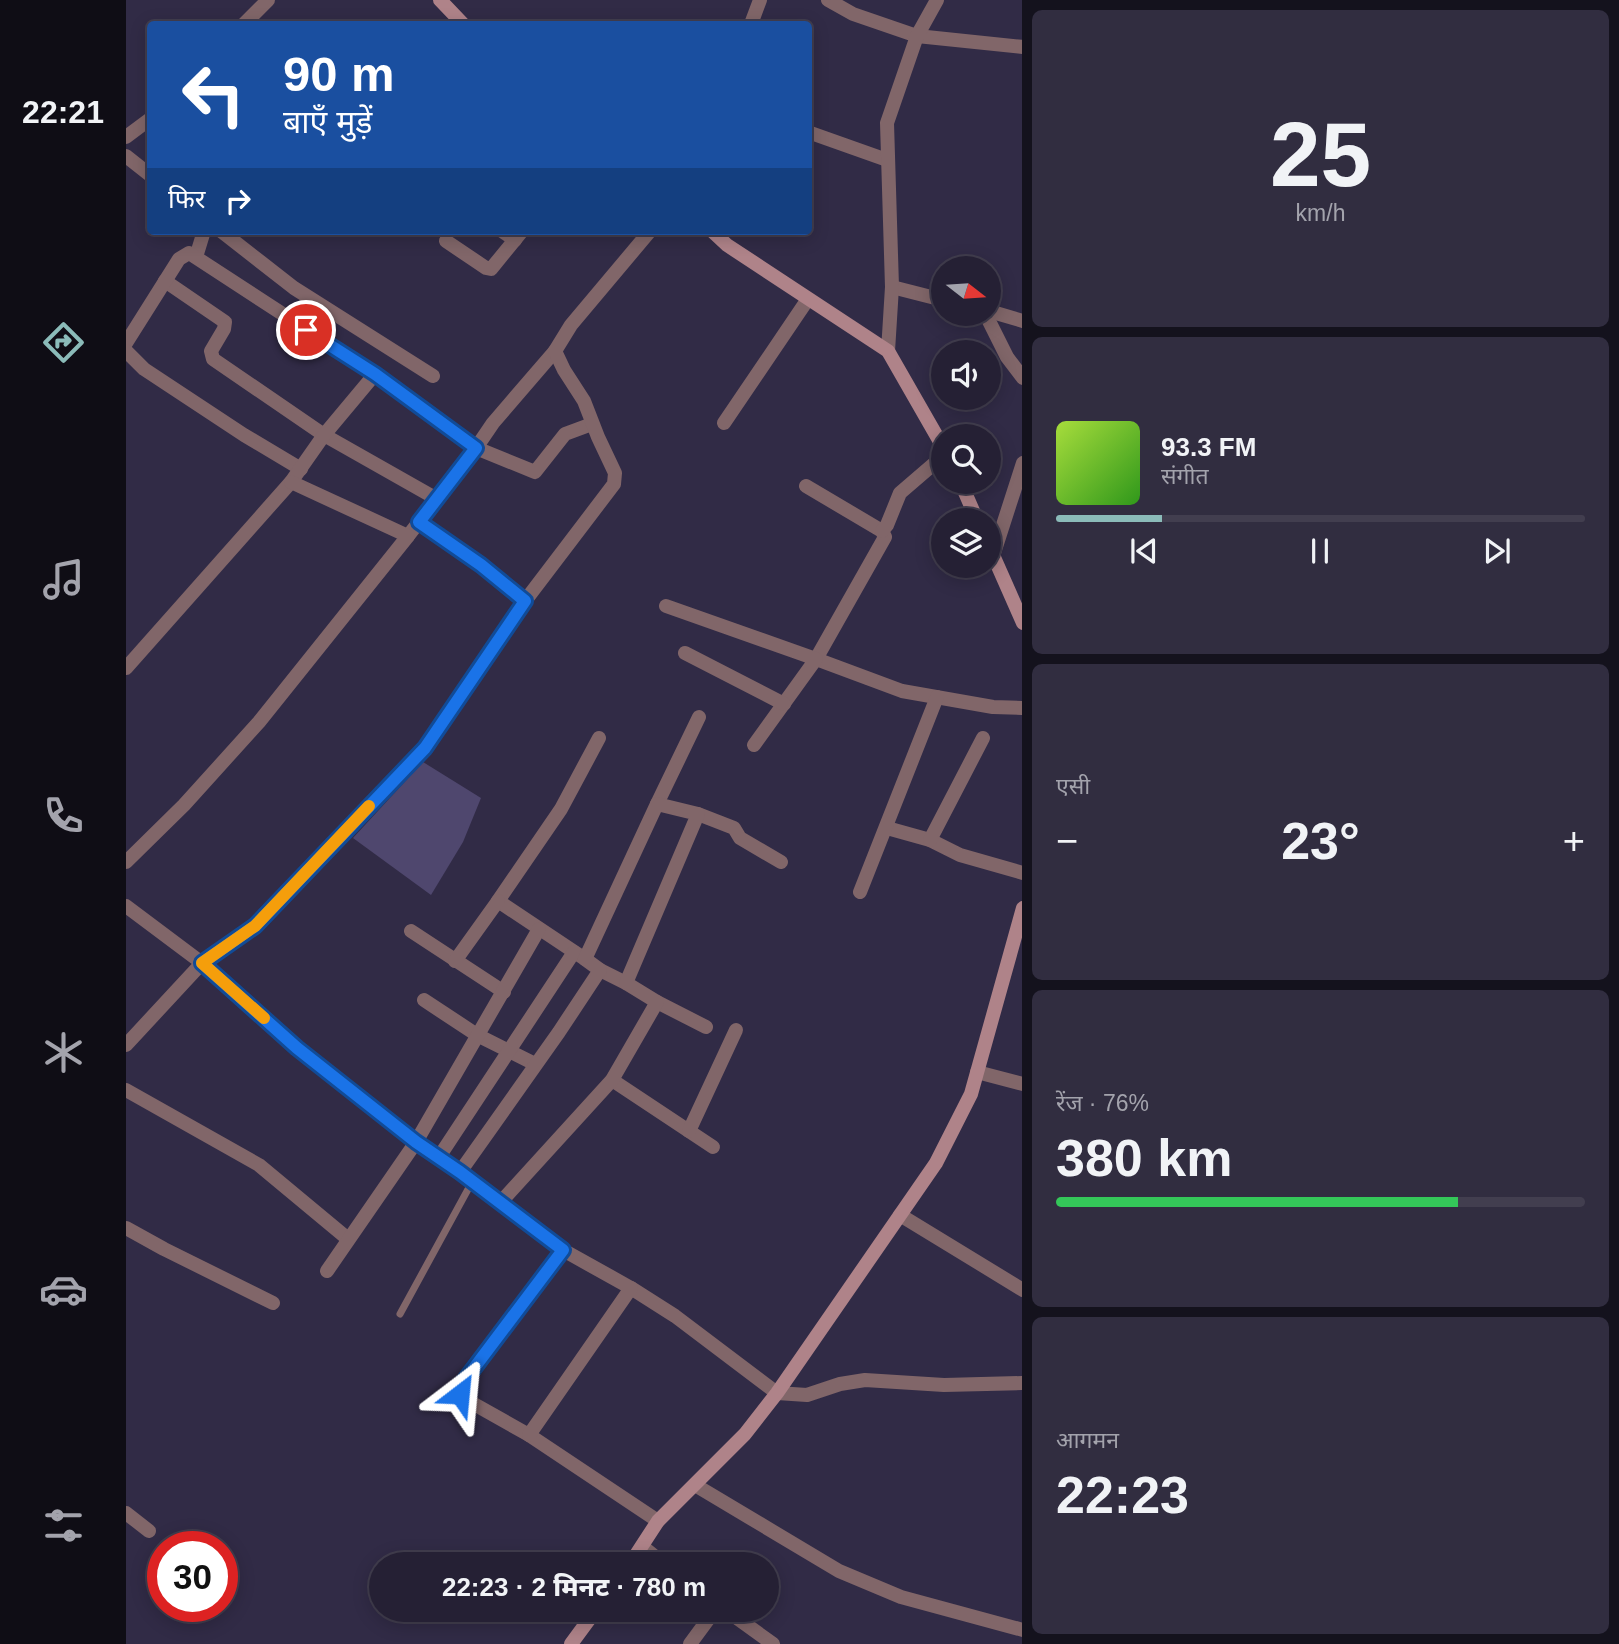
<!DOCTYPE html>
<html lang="hi">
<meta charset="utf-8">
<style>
:root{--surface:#252034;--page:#312d40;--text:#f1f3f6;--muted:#a3a3ac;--line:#423e4f;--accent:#8bbbb9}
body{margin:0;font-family:Arial,"Noto Sans Devanagari",sans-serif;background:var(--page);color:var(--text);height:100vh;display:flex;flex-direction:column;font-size:26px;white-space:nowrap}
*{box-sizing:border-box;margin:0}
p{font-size:23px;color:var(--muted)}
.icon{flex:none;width:38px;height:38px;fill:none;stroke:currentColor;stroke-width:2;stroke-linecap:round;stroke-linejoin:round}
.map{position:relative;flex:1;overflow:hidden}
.panel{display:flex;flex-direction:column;gap:10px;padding:10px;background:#14121d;width:597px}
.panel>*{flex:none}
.banner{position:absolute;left:21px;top:21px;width:665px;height:214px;border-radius:7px;box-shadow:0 4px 18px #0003,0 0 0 2px var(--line);background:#1a4fa0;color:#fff;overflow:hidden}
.needle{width:46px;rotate:107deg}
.fabs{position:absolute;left:805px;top:256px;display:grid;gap:14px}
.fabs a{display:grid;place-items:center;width:70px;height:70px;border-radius:50%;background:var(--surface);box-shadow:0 4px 18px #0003,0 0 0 2px var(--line);font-size:35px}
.speed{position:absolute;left:21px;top:1531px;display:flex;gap:14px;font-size:35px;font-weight:700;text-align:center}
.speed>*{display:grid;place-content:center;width:91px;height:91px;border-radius:50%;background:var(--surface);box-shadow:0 4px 18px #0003,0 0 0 2px var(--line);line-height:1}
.speed .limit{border:10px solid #d22;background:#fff;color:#111}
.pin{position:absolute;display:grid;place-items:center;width:60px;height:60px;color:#fff;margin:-30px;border:4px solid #fff;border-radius:50%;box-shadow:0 2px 7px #0007}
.me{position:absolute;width:77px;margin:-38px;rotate:29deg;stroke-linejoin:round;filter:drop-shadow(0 0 5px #0008)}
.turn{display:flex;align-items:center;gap:24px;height:147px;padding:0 21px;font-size:32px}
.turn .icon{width:91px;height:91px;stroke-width:2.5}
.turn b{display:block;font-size:49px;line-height:60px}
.then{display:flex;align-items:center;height:66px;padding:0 21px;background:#0003;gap:14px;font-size:26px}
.big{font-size:52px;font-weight:800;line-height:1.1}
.panel .card{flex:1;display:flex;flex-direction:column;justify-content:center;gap:10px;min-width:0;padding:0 24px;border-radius:10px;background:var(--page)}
.panel .dial{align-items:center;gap:0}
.dial b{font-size:91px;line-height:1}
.song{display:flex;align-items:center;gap:21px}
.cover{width:84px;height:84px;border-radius:10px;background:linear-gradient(135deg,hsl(80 70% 55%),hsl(110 70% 35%))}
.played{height:7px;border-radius:4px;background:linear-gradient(90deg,var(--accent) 20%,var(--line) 20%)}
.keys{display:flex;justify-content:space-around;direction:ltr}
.heat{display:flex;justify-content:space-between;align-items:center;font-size:38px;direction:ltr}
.charge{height:10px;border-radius:5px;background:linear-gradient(90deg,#34c759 76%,var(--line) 0)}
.trip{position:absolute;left:243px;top:1552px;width:410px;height:70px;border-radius:35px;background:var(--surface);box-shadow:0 4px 18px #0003,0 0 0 2px var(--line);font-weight:800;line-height:70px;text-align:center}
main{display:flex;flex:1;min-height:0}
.tab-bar{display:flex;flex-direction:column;width:126px;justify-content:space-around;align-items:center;background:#0f0d15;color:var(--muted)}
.tab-bar .icon{width:49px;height:49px}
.tab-bar .current{color:var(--accent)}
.tab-bar b{font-size:32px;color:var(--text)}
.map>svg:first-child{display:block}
.grass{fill:#4f476e}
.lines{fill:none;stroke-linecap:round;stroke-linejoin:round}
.lane{stroke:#816669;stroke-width:7}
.street{stroke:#816669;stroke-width:14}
.secondary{stroke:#af8389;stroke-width:14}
.route-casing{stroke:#114b97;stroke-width:18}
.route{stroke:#1a73e8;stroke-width:12}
.slow{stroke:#f59e0b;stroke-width:12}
</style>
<main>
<nav class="tab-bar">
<b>22:21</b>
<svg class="icon current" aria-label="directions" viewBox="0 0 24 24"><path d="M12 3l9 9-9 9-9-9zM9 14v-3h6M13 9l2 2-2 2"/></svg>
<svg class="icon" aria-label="music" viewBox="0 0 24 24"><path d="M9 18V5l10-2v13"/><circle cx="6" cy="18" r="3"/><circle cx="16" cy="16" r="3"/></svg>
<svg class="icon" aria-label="phone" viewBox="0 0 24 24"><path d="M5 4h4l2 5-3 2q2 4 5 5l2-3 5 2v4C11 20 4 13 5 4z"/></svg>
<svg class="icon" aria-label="climate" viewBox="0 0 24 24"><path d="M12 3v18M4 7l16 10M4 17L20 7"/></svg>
<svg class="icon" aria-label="car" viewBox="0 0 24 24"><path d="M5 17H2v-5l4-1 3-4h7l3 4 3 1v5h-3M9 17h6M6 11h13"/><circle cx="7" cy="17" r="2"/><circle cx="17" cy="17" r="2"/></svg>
<svg class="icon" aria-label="filters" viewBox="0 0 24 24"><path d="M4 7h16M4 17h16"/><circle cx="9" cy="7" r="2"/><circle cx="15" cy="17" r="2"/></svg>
</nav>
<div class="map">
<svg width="897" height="1644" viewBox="0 0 897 1644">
<rect width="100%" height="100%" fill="#312b46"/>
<polygon class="grass" points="297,762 355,798 337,842 305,895 227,838"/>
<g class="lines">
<polyline class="lane" points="274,1314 346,1182"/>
<g class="street">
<polyline points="702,0 727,14 791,36 897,47"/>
<polyline points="118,24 142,0"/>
<polyline points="625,24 634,0"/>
<polyline points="682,132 761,160"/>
<polyline points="0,137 24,119"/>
<polyline points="0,156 24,175"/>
<polyline points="95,231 168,288 307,376"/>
<polyline points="376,231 389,240"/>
<polyline points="320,241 360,268 365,269 396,231"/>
<polyline points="70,257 78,231"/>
<polyline points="39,281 99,322 98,329 85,351 87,359 198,435 311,499 282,536"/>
<polyline points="766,287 817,300"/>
<polyline points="863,311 897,321"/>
<polyline points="859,313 881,357 897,378"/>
<polyline points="0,343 53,259 63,253 249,374"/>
<polyline points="0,351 18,369 118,435 175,469"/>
<polyline points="762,351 766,287 761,123 791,36 811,0"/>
<polyline points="598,423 682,299"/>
<polyline points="680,486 756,531 759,537 690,659 776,691 867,707 897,708"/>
<polyline points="311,499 350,448 409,472 439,434 466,424"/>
<polyline points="293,522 355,565 399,601"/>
<polyline points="756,531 761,525 774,493 817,456"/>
<polyline points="867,556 897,463"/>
<polyline points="540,606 690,659 628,745"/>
<polyline points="559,653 658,704"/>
<polyline points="0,668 165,482 198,435 249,374 350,448 367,423 429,351"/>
<polyline points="531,804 573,717"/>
<polyline points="572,814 608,828 614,838 655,862"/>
<polyline points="761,828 804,840 834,855 897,873"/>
<polyline points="804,840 857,738"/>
<polyline points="0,862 58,805 133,722 282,536 165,482"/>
<polyline points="734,892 811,697"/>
<polyline points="0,906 76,963 171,1048 290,1142 334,1172 437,1250 333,1388 339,1399 403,1435 532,1521"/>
<polyline points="285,931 378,992"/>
<polyline points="459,959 372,901 435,809 473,738"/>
<polyline points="329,961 372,901"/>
<polyline points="474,970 500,983"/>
<polyline points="298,1000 351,1035 409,1064"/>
<polyline points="531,1002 580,1027"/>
<polyline points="0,1045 76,963 129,926 299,748 399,601 488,484 489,473 472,437 458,401 438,370 429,351 445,325 524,231"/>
<polyline points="851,1072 897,1084"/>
<polyline points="486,1080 587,1147"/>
<polyline points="0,1090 133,1165 222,1239"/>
<polyline points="563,1131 610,1030"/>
<polyline points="313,1157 448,952"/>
<polyline points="334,1172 433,1032 474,970 459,959 531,804 572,814 500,983 531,1002 486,1080 374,1203"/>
<polyline points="774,1215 897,1290"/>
<polyline points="0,1228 38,1249 147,1303"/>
<polyline points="201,1271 290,1142 413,929"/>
<polyline points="505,1288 549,1316 651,1393 681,1395 714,1384 739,1380 818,1385 897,1383"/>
<polyline points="403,1435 505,1288 437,1250"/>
<polyline points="569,1485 713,1571 775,1597 897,1630"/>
<polyline points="0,1513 23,1531"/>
<polyline points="517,1547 538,1564"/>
<polyline points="600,1610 647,1644"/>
<polyline points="564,1644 589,1610"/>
</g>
<g class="secondary">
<polyline points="314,0 337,24"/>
<polyline points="586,231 601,245 762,351 817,447"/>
<polyline points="834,481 851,520"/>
<polyline points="863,546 897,623"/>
<polyline points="504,1564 532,1521 619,1434 651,1393 810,1163 845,1094 897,908"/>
<polyline points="445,1644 470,1610"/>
</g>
</g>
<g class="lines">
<g class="route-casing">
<polyline id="route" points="180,330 249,374 350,448 293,522 355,565 399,601 299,748 129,926 76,963 171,1048 290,1142 334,1172 437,1250 333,1388 334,1394"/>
</g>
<use href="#route" class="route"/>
<polyline class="slow" points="138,1018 76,963 129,926 243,806"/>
</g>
</svg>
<div class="fabs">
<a><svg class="needle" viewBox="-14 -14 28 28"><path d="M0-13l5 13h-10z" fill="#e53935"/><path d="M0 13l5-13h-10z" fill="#a3a3ac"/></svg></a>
<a><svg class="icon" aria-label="sound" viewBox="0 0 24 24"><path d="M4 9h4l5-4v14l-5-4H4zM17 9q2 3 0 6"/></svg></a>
<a><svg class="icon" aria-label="search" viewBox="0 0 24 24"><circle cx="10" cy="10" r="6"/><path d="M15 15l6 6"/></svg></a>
<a><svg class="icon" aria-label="layers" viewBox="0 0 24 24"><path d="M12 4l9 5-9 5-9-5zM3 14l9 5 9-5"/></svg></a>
</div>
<div class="speed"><div class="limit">30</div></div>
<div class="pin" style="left:180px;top:330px;background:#d93025"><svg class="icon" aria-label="arrive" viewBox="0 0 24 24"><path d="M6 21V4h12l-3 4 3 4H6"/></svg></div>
<svg class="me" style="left:334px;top:1394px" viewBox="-20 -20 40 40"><path d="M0-17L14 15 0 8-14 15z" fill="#1a73e8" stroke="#fff" stroke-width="4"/></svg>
<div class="trip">22:23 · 2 मिनट · 780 m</div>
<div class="banner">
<div class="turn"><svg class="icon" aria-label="left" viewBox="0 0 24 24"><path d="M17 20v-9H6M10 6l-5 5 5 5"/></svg><div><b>90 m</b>बाएँ मुड़ें</div></div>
<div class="then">फिर<svg class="icon" aria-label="right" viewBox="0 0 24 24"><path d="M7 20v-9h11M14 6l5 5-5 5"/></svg></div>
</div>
</div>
<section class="panel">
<div class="card dial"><b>25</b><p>km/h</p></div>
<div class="card">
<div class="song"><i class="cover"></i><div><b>93.3 FM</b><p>संगीत</p></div></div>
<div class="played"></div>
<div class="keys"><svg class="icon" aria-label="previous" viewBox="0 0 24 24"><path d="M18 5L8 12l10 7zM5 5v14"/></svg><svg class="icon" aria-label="pause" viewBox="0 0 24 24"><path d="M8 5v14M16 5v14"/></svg><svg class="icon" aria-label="next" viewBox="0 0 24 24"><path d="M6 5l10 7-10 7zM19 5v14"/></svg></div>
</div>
<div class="card"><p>एसी</p>
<div class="heat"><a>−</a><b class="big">23°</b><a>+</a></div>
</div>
<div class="card"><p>रेंज · 76%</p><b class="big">380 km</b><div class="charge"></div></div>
<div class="card"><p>आगमन</p><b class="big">22:23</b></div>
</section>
</main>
